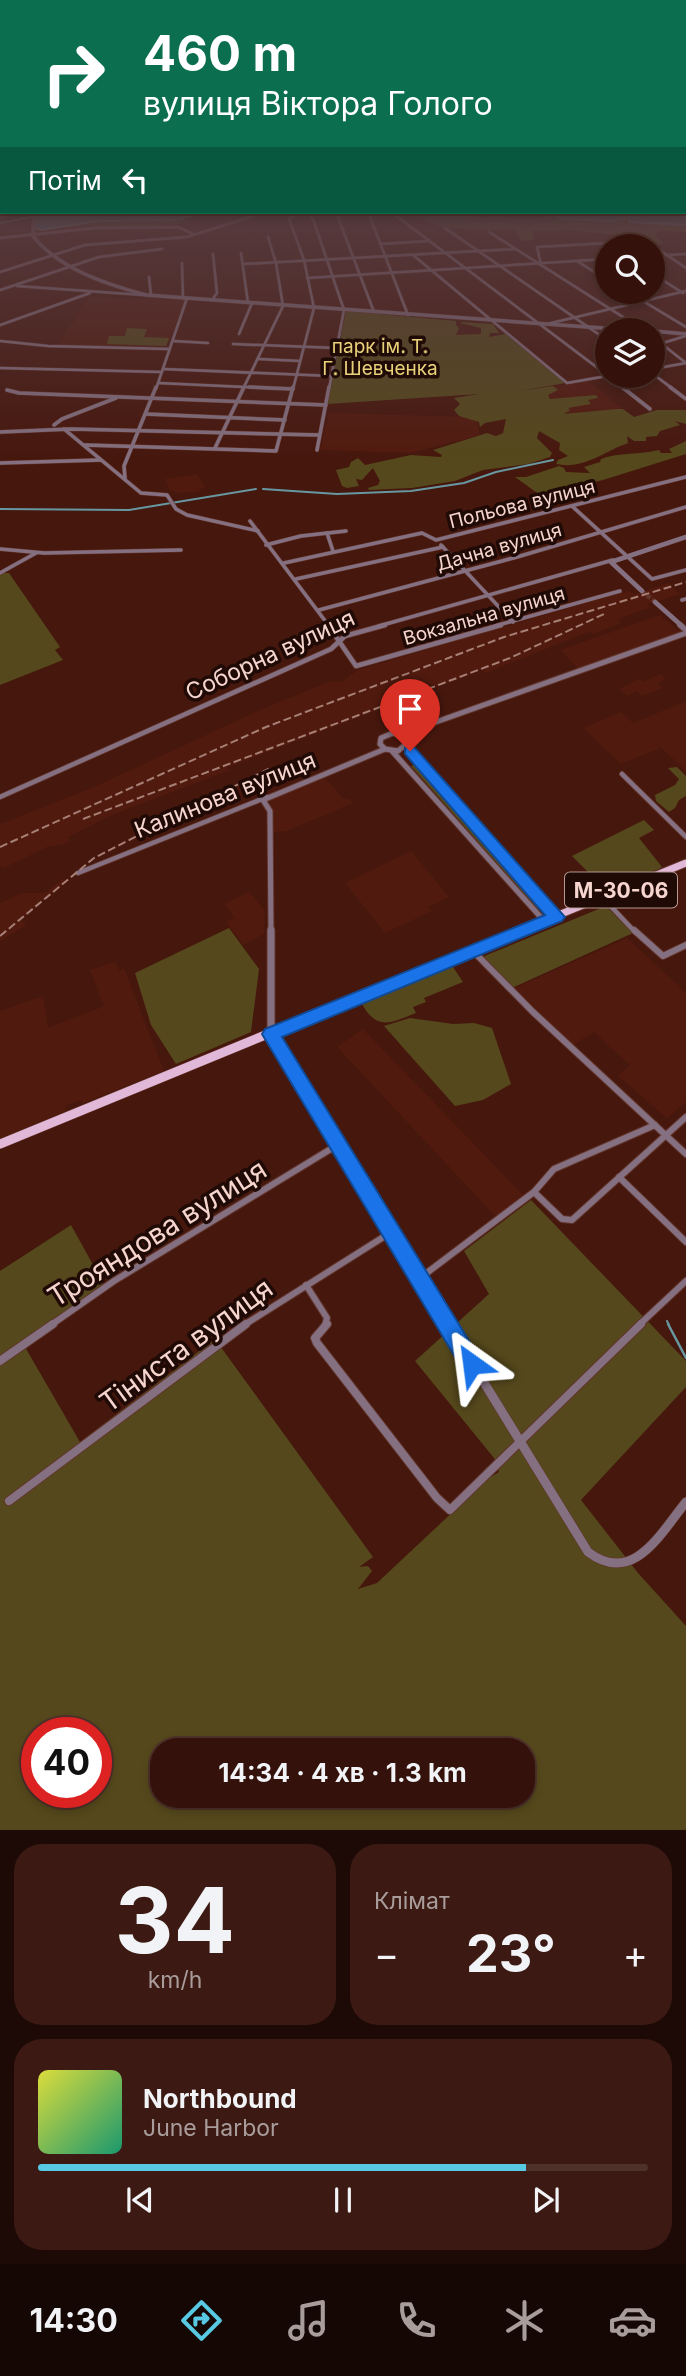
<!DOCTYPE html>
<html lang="uk">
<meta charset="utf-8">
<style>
:root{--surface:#34110a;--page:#3c1a13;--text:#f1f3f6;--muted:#a99d9c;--line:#4e312b;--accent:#57c9e2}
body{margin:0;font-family:Inter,sans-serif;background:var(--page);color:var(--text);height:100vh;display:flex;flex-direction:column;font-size:26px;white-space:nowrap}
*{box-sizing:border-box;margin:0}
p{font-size:23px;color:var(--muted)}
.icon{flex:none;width:38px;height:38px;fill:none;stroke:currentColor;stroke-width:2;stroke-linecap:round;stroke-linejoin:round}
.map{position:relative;height:1830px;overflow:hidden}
.sheet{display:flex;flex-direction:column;gap:14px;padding:14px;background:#1d0906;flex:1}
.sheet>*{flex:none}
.top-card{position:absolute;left:0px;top:0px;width:686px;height:214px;box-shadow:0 4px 10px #0003,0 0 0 2px var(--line);background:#0b6e4f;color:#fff;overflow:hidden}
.tools{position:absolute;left:595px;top:234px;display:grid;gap:14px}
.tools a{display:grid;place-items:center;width:70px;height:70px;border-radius:50%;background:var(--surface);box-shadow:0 4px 10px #0003,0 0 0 2px var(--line);font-size:35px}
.speed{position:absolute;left:21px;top:1717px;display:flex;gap:14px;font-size:35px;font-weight:700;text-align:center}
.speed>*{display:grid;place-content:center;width:91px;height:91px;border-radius:50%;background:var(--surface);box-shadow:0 4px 10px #0003,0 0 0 2px var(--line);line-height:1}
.speed .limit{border:10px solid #d22;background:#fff;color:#111}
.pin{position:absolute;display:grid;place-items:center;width:60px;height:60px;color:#fff;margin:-72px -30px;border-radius:50% 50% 50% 0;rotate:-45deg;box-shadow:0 0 7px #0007}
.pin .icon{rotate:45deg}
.me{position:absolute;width:77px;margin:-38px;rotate:329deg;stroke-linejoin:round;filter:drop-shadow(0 0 5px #0008)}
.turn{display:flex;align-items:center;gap:24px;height:147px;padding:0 28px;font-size:32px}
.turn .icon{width:91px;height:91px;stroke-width:2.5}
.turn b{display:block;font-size:49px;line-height:60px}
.then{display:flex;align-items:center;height:66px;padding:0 28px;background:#0003;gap:14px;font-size:26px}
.big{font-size:52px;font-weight:700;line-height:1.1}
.sheet .tile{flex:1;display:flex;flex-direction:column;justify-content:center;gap:10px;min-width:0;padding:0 24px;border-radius:28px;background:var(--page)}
.sheet .dial{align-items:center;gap:0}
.dial b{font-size:91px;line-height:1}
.song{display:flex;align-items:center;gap:21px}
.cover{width:84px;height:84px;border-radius:10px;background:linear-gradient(135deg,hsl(60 70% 55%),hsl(160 70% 35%))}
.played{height:7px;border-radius:4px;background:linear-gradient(90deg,var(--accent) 80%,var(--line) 80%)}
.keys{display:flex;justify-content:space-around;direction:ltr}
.heat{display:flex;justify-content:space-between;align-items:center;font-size:38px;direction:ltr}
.sheet .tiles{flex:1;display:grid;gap:14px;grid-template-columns:1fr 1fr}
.tile:last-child{grid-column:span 2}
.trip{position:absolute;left:150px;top:1738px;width:385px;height:70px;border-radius:28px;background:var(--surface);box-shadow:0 4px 10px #0003,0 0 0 2px var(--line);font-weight:700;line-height:70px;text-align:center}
.dock{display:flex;height:112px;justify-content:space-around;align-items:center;background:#150704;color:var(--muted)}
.dock .icon{width:49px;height:49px}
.dock .on{color:var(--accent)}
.dock b{font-size:32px;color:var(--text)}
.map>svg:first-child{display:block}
.built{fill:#511a0e}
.green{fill:#55481c;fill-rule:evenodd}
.water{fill:#2a7c8d;stroke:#6797a0;stroke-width:2}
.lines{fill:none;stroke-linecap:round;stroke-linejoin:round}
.stream-far1{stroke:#6797a0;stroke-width:2}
.stream{stroke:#6797a0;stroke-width:2.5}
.tertiary-tunnel{stroke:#60342a;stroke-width:4.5;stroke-dasharray:4.5 2;stroke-linecap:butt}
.minor-far4-casing{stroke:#62352c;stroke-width:3.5}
.minor-far3-casing{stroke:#62352c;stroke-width:4.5}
.minor-far2-casing{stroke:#62352c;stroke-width:6}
.minor-far1-casing{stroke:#62352c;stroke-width:8}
.minor-casing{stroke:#62352c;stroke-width:10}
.tertiary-far4-casing{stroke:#62352c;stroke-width:4.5}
.tertiary-far3-casing{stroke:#62352c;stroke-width:5}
.tertiary-far2-casing{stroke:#62352c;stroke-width:7}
.tertiary-far1-casing{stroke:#62352c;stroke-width:9}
.tertiary-casing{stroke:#62352c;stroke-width:10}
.primary-far1-casing{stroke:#62352c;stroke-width:9}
.primary-casing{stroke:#62352c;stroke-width:10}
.minor-far4{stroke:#847080;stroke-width:2.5}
.minor-far3{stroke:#847080;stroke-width:3.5}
.minor-far2{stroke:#847080;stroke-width:4.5}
.minor-far1{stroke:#847080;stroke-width:6}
.minor{stroke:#847080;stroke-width:8}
.tertiary-far4{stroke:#847080;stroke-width:3.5}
.tertiary-far3{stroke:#847080;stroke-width:4.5}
.tertiary-far2{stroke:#847080;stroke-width:5}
.tertiary-far1{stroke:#847080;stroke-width:7}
.tertiary{stroke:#847080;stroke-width:9}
.primary-far1{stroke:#e2b8d8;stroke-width:7}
.primary{stroke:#e2b8d8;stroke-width:9}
.rail{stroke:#a67f76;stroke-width:2;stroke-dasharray:8 3.5;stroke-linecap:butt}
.route{fill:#1a73e8;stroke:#114b97;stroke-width:2}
.labels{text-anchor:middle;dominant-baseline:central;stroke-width:7;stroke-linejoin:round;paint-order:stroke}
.far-park-label{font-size:19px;fill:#e9d17a;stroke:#1f0a06}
.far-street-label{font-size:19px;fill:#f5d5cd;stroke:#1f0a06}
.shield{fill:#1f0a06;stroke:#b59891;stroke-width:2}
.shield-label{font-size:21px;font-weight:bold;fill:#f5d5cd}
.street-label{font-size:23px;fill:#f5d5cd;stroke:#1f0a06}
.near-street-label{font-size:28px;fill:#f5d5cd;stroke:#1f0a06}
</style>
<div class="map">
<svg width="686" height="1830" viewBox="0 0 686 1830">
<rect width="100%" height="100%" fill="#46170d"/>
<g class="built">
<polygon points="89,297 185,300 166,348 58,345"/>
<polygon points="588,381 623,409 569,417 541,388"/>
<polygon points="329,413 470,417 477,422 480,435 411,453 320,450"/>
<polygon points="197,474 205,487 197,492 177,493 169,489 165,479"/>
<polygon points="668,583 680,594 648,604 649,608 623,617 618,620 621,623 594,634 591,632 583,634 486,673 482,670 226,768 230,770 112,815 68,837 70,840 65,844 47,847 4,868 0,866 0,824 94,787 260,710 331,681 341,682 358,670 627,591 636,594"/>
<polygon points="660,615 680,632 579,669 560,650"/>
<polygon points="660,674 666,679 657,683 663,688 653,692 642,696 637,691 628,696 619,689 639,679 643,682"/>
<polygon points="686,701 686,771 652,739 660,748 621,764 583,728 621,712 633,723"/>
<polygon points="325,778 344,799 348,798 353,803 287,831 273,832 269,800"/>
<polygon points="411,851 449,897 428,907 432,911 385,933 345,883"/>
<polygon points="62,879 67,882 21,919 26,925 0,941 0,903 22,893 46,893"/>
<polygon points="249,892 265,910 264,934 244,945 226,922 235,918 224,904"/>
<polygon points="627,938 686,993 686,1102 667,1118 618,1076 630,1065 594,1032 573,1045 515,988"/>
<polygon points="115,962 119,970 124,968 164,1071 83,1103 81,1100 65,1106 66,1111 0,1138 0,1011 43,996 48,1028 104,1006 90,970"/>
<polygon points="363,1029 523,1195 496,1217 337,1047"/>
</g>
<g class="green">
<path d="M204 212H218L183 219 187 222 174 225 168 222 160 226 100 227V225L35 231 36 228C52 234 78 223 95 222 132 219 168 221 204 212Z"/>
<path d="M373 212H429L490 218 498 212 500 217C515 220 538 220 552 214L549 212C553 213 555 216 559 218 566 222 613 221 624 221L621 212H625L626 219 633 223 686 225V232L658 231 655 235 664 244 646 245 625 236 562 229 563 231H533L534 240 522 241 514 229 491 230 441 227 416 215Z"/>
<path d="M346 311 456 321V325L459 328 456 335 481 334V328L460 323 462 322 493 324 499 333H490L489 337 506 334 566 383 519 391 553 386 558 390 548 395 550 399 596 395 598 398 588 400 591 404 568 408 570 410 564 414 616 409H623L634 417 657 410H686V424L675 421 680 425 660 431 657 436 646 437V441H634L627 436 628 443C605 451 583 470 556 464L558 460 568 456 559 450 560 443 539 431 537 438 552 453 550 457 528 464 483 470 455 481 412 488 369 490 368 488 378 485 380 481 373 468 362 480 356 479 359 486 347 488 342 486 336 470 349 467 351 462 358 458 365 465 411 455 441 457 442 455 433 450 487 433 496 436 503 433 506 419 485 423 480 427 479 422 459 416 454 410 460 404 454 398 479 394 327 404Z"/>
<polygon points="127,328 147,329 144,337 169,338 166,346 107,344 109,336 125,336"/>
<path d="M686 441V454L603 480 540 495 515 477H526L559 466 564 468 566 472 590 473 584 467 600 462 601 459C620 452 639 455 659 450L661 453H672L669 449Z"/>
<polygon points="4,573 9,573 60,647 55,650 63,660 0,685 0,575"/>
<polygon points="417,764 545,907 538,910 411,766"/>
<polygon points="677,767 686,776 686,796 679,800 675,808 669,812 656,801 655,795 675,785 679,779 668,768"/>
<polygon points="644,820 654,830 639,838 662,867 659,869 611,888 606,888 601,877 590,874 572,856"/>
<polygon points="606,906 633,933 512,988 482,957"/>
<polygon points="229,928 259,969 251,1032 176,1064 151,1025 135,973"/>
<path d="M453 967 463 982 424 998 426 1002 413 1007 416 1013C391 1023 377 1031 362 1004Z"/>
<polygon points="410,1018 453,1024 474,1023 492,1028 511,1084 483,1100 455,1106 384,1026"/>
<path d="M531 1200 686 1361V1387L581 1500 638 1573 686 1626V1830H0V1271L71 1225 107 1290 25 1347 80 1442 215 1339 373 1557 359 1567 368 1566 372 1571 358 1589 377 1583 489 1478 499 1472 494 1458 415 1361 489 1294 464 1251ZM37 1732H96V1792H37ZM163 1750H523V1796H163Z"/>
</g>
<g class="water">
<polygon points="37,212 204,212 175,220 98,221 41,230 36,228"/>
<polygon points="552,212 621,212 625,219 613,221 562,219"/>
<polygon points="625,212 686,215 686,225 630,222"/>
</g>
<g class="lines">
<g class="stream-far1">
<polyline points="0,223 31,217"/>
<polyline points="263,489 337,494 411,491 464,483 496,472 553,460"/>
<polyline points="0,509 129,510 256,489"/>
<polyline points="667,1321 669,1325"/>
</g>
<polyline class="stream" points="668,1324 686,1358"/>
<polyline class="tertiary-tunnel" points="642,591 655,602"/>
<g class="minor-far4-casing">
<g id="minor-far4">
<polyline points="336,212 374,312"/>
<polyline points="368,212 408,315"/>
<polyline points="378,212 395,215 607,375"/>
<polyline points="308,213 313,219 344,310 329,389"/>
<polyline points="445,228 607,340"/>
<polyline points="489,232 645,331"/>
<polyline points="0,238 95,228 178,227 193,234"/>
<polyline points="380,244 429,241"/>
<polyline points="654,246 686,268"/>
<polyline points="241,253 248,303"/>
<polyline points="413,255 567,383 607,376"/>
<polyline points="653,256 686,254"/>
<polyline points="577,261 607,280"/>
<polyline points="182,263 183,298"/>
<polyline points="243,264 515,249"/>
<polyline points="541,265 537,247 644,241 656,248"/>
<polyline points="0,272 85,245 187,237 266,212"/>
<polyline points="653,274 683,293"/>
<polyline points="149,277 151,295"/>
<polyline points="307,278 607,259"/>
<polyline points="17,286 143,295"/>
<polyline points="0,290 99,257 162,249"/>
<polyline points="628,292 686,327"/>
<polyline points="212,300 217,293 213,254"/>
<polyline points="547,324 686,291"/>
<polyline points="0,325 90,293"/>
<polyline points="239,334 252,303"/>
<polyline points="653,337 686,363"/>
<polyline points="0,341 48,346 170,349"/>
<polyline points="173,341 208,343"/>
<polyline points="233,344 337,348"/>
<polyline points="653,346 686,336"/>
<polyline points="259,359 300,361"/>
<polyline points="0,368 162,372"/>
<polyline points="163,369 331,376"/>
<polyline points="653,369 686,363"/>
<polyline points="653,374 673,389"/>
<polyline points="608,376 624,389"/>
<polyline points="158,383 289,389"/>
<polyline points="156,389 187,298"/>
<polyline points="243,389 283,306 276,263 268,237"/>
<polyline points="293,389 314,308 304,260 289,219 299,213 308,213"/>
</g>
</g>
<g class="minor-far3-casing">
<g id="minor-far3">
<polyline points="249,387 293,389"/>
<polyline points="622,387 650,409"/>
<polyline points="670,387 686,399"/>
<polyline points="7,390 19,393 326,405"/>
<polyline points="146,414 285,420"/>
<polyline points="54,425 62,419 116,398"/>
<polyline points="64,429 141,493 167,495 176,509 187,515 258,531"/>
<polyline points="0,432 71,429 319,435"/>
<polyline points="85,445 276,451 293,387"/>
<polyline points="215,448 244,387"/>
<polyline points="317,450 329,387"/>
<polyline points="0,463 101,460"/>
<polyline points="125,478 124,466 156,387"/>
<polyline points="573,507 652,579 686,570"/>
<polyline points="250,521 329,626"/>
<polyline points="327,533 333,551"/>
<polyline points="266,545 301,536 346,531"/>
<polyline points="441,545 513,622"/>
<polyline points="0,549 44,553 181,550"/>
<polyline points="284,563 422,533 436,540 686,477"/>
<polyline points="0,573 36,553"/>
<polyline points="296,579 443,547"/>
<polyline points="682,600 686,599"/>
<polyline points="319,610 517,557 686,507"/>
<polyline points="379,626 613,560"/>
<polyline points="495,626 620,591"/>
</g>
</g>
<g class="minor-far2-casing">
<g id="minor-far2">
<polyline points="328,625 356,666 501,625"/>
<polyline points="622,774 686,837"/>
<polyline points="0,797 331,649 345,636 385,625"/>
<polyline points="78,873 267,797"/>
<polyline points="603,898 635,932"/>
</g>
</g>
<g class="minor-far1-casing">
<g id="minor-far1">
<polyline points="634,930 663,956 686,945"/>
<polyline points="473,951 533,1012 686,1154"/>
<polyline points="619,1177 686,1242"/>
<polyline points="534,1192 562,1219 572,1220 686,1117"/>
<polyline points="420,1278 534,1192 554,1169 655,1125"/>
<polyline points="306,1285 327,1318 325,1325"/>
<polyline points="51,1325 114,1281 339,1144"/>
<polyline points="244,1325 393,1231"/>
<polyline points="639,1325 686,1281"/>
</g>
</g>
<g class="minor-casing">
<g id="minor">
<polyline points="327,1324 315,1338 317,1343 437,1498 450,1510 641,1324"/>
<polyline points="0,1361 53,1324"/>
<polyline points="9,1501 246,1324"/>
</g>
</g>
<g class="tertiary-far4-casing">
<g id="tertiary-far4">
<path d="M34 212 33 236C59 269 106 284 146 295L644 331"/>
<polyline points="653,331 686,334"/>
</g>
</g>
<g class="tertiary-far3-casing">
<g id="tertiary-far3">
<polyline points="642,591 611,562 686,537"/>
<polyline points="655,602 682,626"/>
</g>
</g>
<g class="tertiary-far2-casing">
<g id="tertiary-far2">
<polyline points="680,625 686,630"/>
<polyline points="416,730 407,743 414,757 557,917"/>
<polygon points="393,733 404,737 407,743 398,751 385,749 380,744 381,738"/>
<polyline points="393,733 419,728 686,633"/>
<polyline points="392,751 545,922"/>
<polyline points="271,932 270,811 263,800 385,749"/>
</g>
</g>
<g class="tertiary-far1-casing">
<polyline id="tertiary-far1" points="271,930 271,1034 449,1325"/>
</g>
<g class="tertiary-casing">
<path id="tertiary" d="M448 1324 588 1552C633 1586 660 1534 686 1502"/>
</g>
<g class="primary-far1-casing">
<polyline id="primary-far1" points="517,932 686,863"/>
</g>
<g class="primary-casing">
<polyline id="primary" points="0,1144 521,930"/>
</g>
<use href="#minor-far4" class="minor-far4"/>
<use href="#minor-far3" class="minor-far3"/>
<use href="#minor-far2" class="minor-far2"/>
<use href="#minor-far1" class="minor-far1"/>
<use href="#minor" class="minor"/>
<use href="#tertiary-far4" class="tertiary-far4"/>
<use href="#tertiary-far3" class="tertiary-far3"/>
<use href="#tertiary-far2" class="tertiary-far2"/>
<use href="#tertiary-far1" class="tertiary-far1"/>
<use href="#tertiary" class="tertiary"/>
<use href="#primary-far1" class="primary-far1"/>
<use href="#primary" class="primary"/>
<g class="rail">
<polyline points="83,819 510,658 604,614"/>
<polyline points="0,847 266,727 504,637 686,582"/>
<polyline points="0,936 94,858 272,767"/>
</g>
</g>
<linearGradient id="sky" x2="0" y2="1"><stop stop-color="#260d07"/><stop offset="0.44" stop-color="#573c40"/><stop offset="1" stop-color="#573c40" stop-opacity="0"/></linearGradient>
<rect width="686" height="459" fill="url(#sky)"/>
<polygon class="route" points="410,746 415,748 565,917 562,921 282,1037 479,1357 482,1364 479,1372 472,1375 464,1372 262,1034 265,1029 545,915 405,754 405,748"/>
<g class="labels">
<g class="far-park-label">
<text x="380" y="346">парк ім. Т.<tspan x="380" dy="22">Г. Шевченка</tspan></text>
</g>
<g class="far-street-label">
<text transform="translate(522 504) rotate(-14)">Польова вулиця</text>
<text transform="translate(499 547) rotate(-16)">Дачна вулиця</text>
<text transform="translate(484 616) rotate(-16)">Вокзальна вулиця</text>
</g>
<rect class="shield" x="565" y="872.5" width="112" height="35" rx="5"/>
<g class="shield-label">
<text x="621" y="890">М-30-06</text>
</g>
<g class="street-label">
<text transform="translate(270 655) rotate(-25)">Соборна вулиця</text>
<text transform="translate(225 795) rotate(-22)">Калинова вулиця</text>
</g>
<g class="near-street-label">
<text transform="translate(157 1233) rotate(-32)">Трояндова вулиця</text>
<text transform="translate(186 1345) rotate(-36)">Тіниста вулиця</text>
</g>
</g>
</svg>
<div class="tools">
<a><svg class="icon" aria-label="search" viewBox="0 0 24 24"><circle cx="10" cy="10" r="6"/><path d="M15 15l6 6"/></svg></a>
<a><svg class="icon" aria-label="layers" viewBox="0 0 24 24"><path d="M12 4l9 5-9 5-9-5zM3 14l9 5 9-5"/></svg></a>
</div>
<div class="speed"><div class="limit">40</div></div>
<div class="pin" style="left:410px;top:751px;background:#d93025"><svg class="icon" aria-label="arrive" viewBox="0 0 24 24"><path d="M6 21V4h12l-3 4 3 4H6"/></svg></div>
<svg class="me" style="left:472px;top:1364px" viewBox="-20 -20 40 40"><path d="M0-17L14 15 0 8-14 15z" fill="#1a73e8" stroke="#fff" stroke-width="4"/></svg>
<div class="trip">14:34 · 4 хв · 1.3 km</div>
<div class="top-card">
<div class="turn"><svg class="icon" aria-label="right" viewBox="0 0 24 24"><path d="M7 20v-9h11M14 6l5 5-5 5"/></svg><div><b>460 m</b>вулиця Віктора Голого</div></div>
<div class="then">Потім<svg class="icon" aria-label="left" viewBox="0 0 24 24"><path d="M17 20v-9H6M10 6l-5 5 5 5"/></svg></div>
</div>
</div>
<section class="sheet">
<div class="tiles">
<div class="tile dial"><b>34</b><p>km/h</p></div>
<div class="tile"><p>Клімат</p>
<div class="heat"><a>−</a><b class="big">23°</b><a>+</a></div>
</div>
<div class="tile">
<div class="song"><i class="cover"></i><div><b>Northbound</b><p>June Harbor</p></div></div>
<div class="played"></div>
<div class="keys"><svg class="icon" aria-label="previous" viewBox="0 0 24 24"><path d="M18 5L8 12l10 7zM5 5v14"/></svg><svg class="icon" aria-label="pause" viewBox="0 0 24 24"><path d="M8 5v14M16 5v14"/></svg><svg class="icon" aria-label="next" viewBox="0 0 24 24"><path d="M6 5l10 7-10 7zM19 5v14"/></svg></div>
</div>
</div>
</section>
<nav class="dock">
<b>14:30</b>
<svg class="icon on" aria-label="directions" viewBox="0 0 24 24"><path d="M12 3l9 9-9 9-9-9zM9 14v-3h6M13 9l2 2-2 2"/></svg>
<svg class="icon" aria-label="music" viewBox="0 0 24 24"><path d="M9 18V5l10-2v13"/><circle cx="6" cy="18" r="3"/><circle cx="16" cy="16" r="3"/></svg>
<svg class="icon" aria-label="phone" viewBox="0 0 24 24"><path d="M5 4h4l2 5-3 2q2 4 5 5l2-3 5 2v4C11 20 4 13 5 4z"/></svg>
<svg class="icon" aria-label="climate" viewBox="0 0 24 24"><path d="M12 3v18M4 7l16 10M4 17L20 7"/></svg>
<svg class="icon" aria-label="car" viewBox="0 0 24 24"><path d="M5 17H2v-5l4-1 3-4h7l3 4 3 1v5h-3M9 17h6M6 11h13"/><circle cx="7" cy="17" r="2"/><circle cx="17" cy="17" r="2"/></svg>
</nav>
